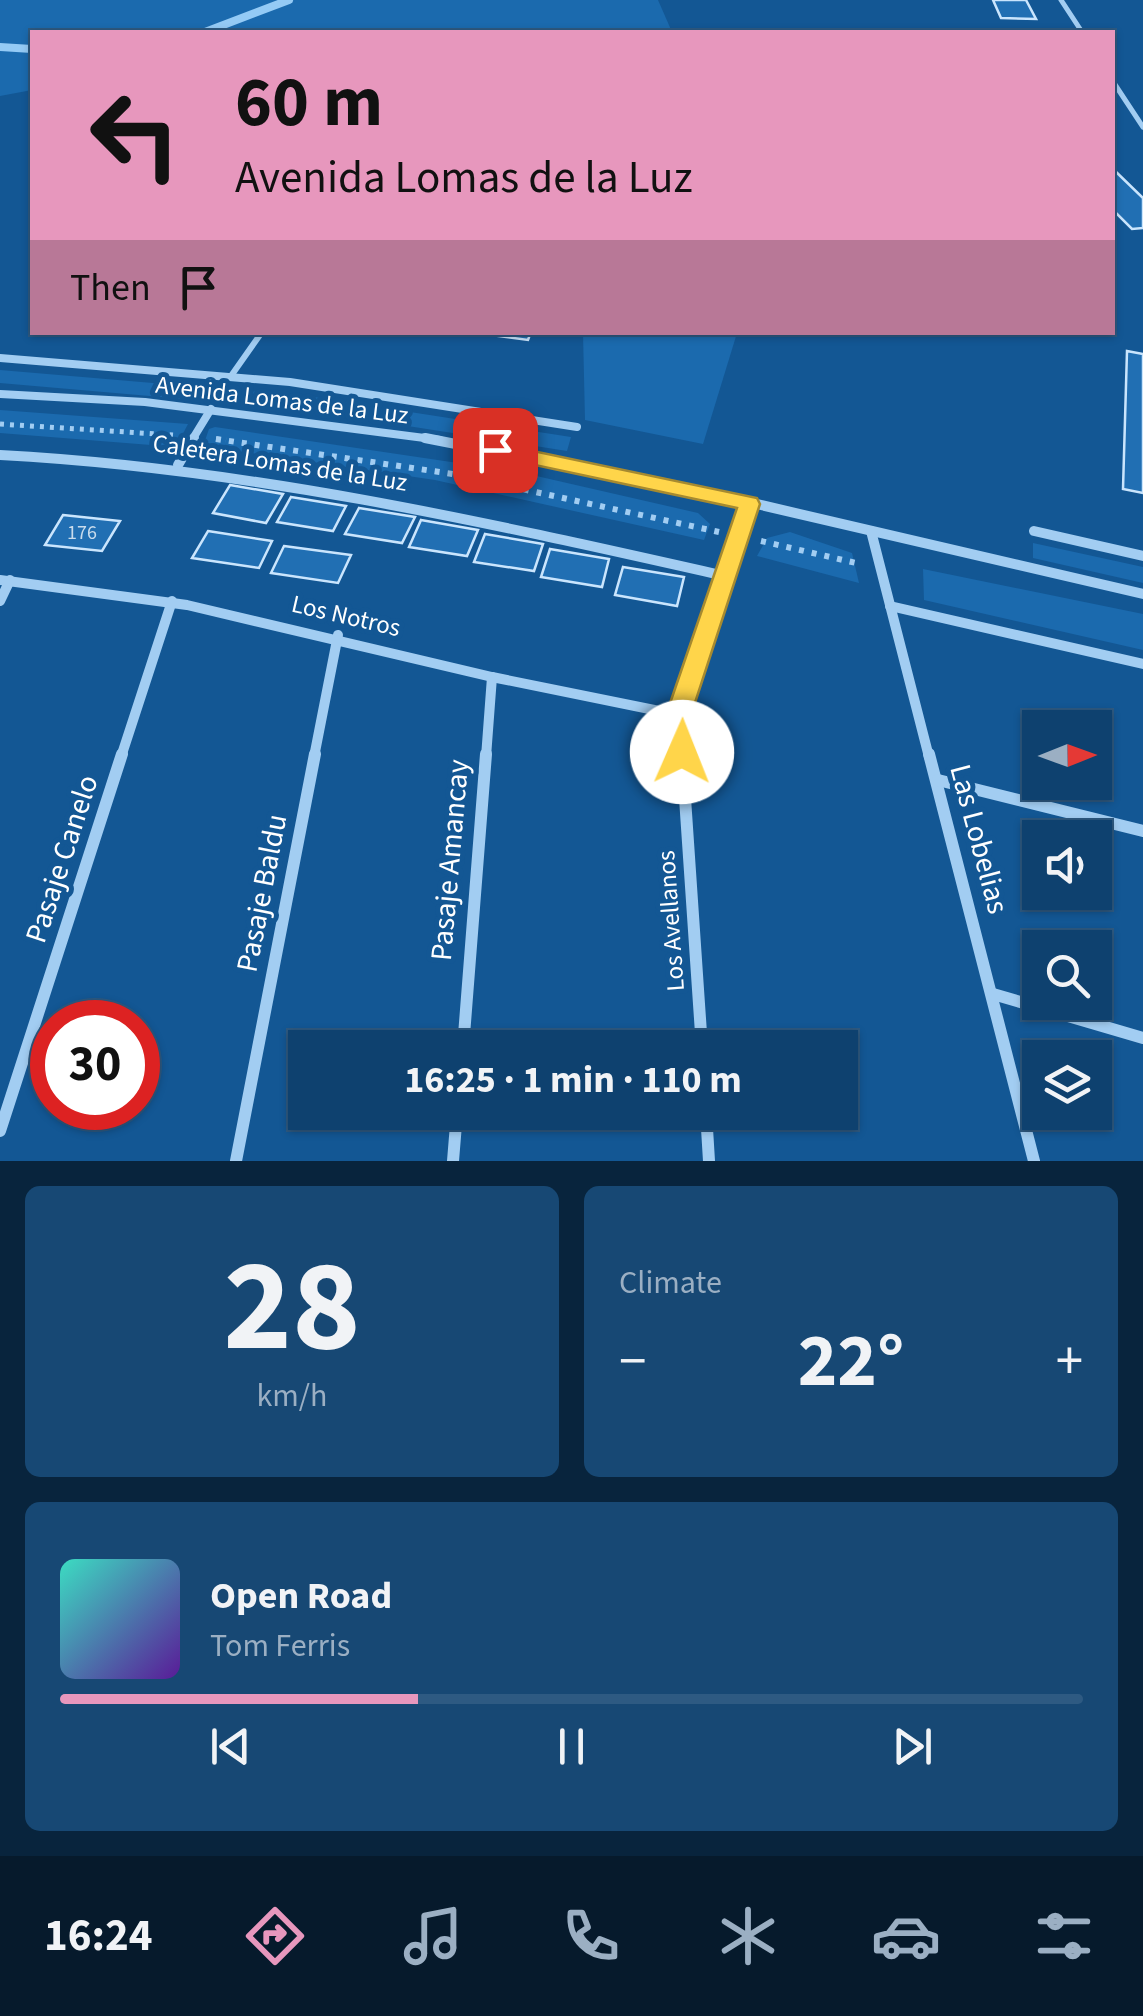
<!DOCTYPE html>
<meta charset="utf-8">
<style>
:root{--surface:#0e416f;--page:#174874;--text:#f1f3f6;--muted:#9bafc3;--line:#2e5a82;--accent:#e797bd}
body{margin:0;font-family:"Source Sans 3",sans-serif;background:var(--page);color:var(--text);height:100vh;display:flex;flex-direction:column;font-size:38px;white-space:nowrap}
*{box-sizing:border-box;margin:0}
p{font-size:32px;color:var(--muted)}
.icon{flex:none;width:55px;height:55px;fill:none;stroke:currentColor;stroke-width:2;stroke-linecap:round;stroke-linejoin:round}
.map{position:relative;height:1161px;overflow:hidden}
.sheet{display:flex;flex-direction:column;gap:25px;padding:25px;background:#08243d;flex:1}
.sheet>*{flex:none}
.banner{position:absolute;left:30px;top:30px;width:1085px;height:305px;border-radius:0px;box-shadow:0 2px 8px #0004,0 0 0 2px var(--line);background:#e797bd;color:#111;overflow:hidden}
.needle{width:65px;rotate:89deg}
.controls{position:absolute;left:1022px;top:710px;display:grid;gap:20px}
.controls a{display:grid;place-items:center;width:90px;height:90px;border-radius:0px;background:var(--surface);box-shadow:0 2px 8px #0004,0 0 0 2px var(--line);font-size:50px}
.speed{position:absolute;left:30px;top:1000px;display:flex;gap:20px;font-size:50px;font-weight:700;text-align:center}
.speed>*{display:grid;place-content:center;width:130px;height:130px;border-radius:50%;background:var(--surface);box-shadow:0 2px 8px #0004,0 0 0 2px var(--line);line-height:1}
.speed .limit{border:15px solid #d22;background:#fff;color:#111}
.pin{position:absolute;display:grid;place-items:center;width:85px;height:85px;color:#fff;margin:-42px;border-radius:20px;box-shadow:0 5px 15px #0006}
.me{position:absolute;width:110px;margin:-55px;rotate:1deg;stroke-linejoin:round;filter:drop-shadow(0 0 8px #0008)}
.turn{display:flex;align-items:center;gap:35px;height:210px;padding:0 40px;font-size:45px}
.turn .icon{width:130px;height:130px;stroke-width:2.5}
.turn b{display:block;font-size:70px;line-height:85px}
.then{display:flex;align-items:center;height:95px;padding:0 40px;background:#0003;gap:20px;font-size:38px}
.big{font-size:75px;font-weight:700;line-height:1.1}
.sheet .widget{flex:1;display:flex;flex-direction:column;justify-content:center;gap:15px;min-width:0;padding:0 35px;border-radius:15px;background:var(--page)}
.sheet .dial{align-items:center;gap:0}
.dial b{font-size:130px;line-height:1}
.song{display:flex;align-items:center;gap:30px}
.cover{width:120px;height:120px;border-radius:15px;background:linear-gradient(135deg,hsl(170 70% 55%),hsl(270 70% 35%))}
.played{height:10px;border-radius:5px;background:linear-gradient(90deg,var(--accent) 35%,var(--line) 35%)}
.keys{display:flex;justify-content:space-around;direction:ltr}
.heat{display:flex;justify-content:space-between;align-items:center;font-size:55px;direction:ltr}
.sheet .tiles{flex:1;display:grid;gap:25px;grid-template-columns:1fr 1fr}
.widget:last-child{grid-column:span 2}
.trip{position:absolute;left:288px;top:1030px;width:570px;height:100px;border-radius:0px;background:var(--surface);box-shadow:0 2px 8px #0004,0 0 0 2px var(--line);font-weight:700;line-height:100px;text-align:center}
.menu{display:flex;height:160px;justify-content:space-around;align-items:center;background:#061a2c;color:var(--muted)}
.menu .icon{width:70px;height:70px}
.menu .current{color:var(--accent)}
.menu b{font-size:45px;color:var(--text)}
.map>svg:first-child{display:block}
.green{fill:#1b6aae}
.lines{fill:none;stroke-linecap:round;stroke-linejoin:round}
.stream{stroke:#94caf5;stroke-width:8}
.building{fill:#216fb3;stroke:#cae5fd;stroke-width:2.5}
.path-far1{stroke:#a2cdf2;stroke-width:5;stroke-dasharray:4 6;stroke-linecap:butt}
.path{stroke:#a2cdf2;stroke-width:6;stroke-dasharray:5 8;stroke-linecap:butt}
.lane-far1{stroke:#a2cdf2;stroke-width:5}
.lane{stroke:#a2cdf2;stroke-width:6}
.street-far2{stroke:#a2cdf2;stroke-width:8}
.street-far1{stroke:#a2cdf2;stroke-width:10}
.street{stroke:#a2cdf2;stroke-width:12}
.route{fill:#ffd54a;stroke:#a68a30;stroke-width:2.5}
.labels{text-anchor:middle;dominant-baseline:central;stroke-width:10;stroke-linejoin:round;paint-order:stroke}
.number-label{font-size:20px;fill:#c8dbec}
.street-label{font-size:25px;fill:#fff;stroke:#135794}
.near-street-label{font-size:30px;fill:#fff;stroke:#135794}
</style>
<div class="map">
<svg width="1143" height="1161" viewBox="0 0 1143 1161">
<rect width="100%" height="100%" fill="#135794"/>
<g class="green">
<polygon points="0,0 658,0 672,32 32,32 32,90 0,96"/>
<polygon points="583,333 737,333 703,444 585,420"/>
<polygon points="0,370 307,396 571,437 567,451 299,409 0,383"/>
<polygon points="0,410 188,424 176,447 0,433"/>
<polygon points="215,427 519,472 698,513 710,524 704,540 435,480 203,446 209,429"/>
<polygon points="790,532 852,553 859,583 757,556 767,538"/>
<polygon points="1033,543 1143,567 1143,583 1033,558"/>
<polygon points="923,569 1143,614 1143,650 924,600"/>
</g>
<g class="lines">
<g class="stream">
<polyline points="205,32 289,0"/>
<polyline points="0,47 32,49"/>
</g>
</g>
<g class="building">
<polygon points="993,0 1026,0 1036,19 1001,18"/>
<polygon points="1112,168 1143,198 1143,228 1132,229 1112,209"/>
<polygon points="468,332 531,332 528,340"/>
<polygon points="1127,351 1143,354 1143,493 1123,489"/>
<polygon points="230,485 283,494 266,523 213,513"/>
<polygon points="291,497 346,506 333,531 277,522"/>
<polygon points="359,508 415,517 402,543 345,534"/>
<polygon points="63,515 120,521 102,551 45,545"/>
<polygon points="421,520 478,530 467,556 409,547"/>
<polygon points="208,531 272,541 259,568 192,558"/>
<polygon points="485,534 543,544 534,571 474,562"/>
<polygon points="284,546 351,555 338,583 271,573"/>
<polygon points="550,549 609,559 602,587 541,577"/>
<polygon points="623,567 684,577 677,606 615,595"/>
</g>
<g class="lines">
<g class="path-far1">
<polyline points="0,424 173,435"/>
<polyline points="216,439 226,440"/>
</g>
<g class="path">
<polyline points="216,439 453,474 719,532"/>
<polyline points="761,541 856,563"/>
</g>
<g class="lane-far1">
<polyline points="1061,0 1082,32"/>
<polyline points="1112,80 1143,127"/>
</g>
<polyline class="lane" points="231,376 262,332"/>
<g class="street-far2">
<polyline points="0,358 290,382 577,427"/>
<polyline points="0,394 145,402 440,440"/>
<polyline points="192,440 211,409"/>
</g>
<g class="street-far1">
<polyline points="425,438 718,495 1143,594"/>
<path d="M0 455C247 468 485 522 725 576"/>
<polyline points="178,465 194,438"/>
<polyline points="871,531 929,757"/>
<polyline points="1034,531 1143,556"/>
<polyline points="0,580 187,605 492,677 679,715"/>
<polyline points="0,601 10,580"/>
<polyline points="890,606 1143,664"/>
<polyline points="121,757 172,601"/>
<polyline points="314,757 338,635"/>
<polyline points="486,757 492,677"/>
<polyline points="682,757 679,715 749,504"/>
</g>
<g class="street">
<polyline points="682,754 702,1048"/>
<polyline points="929,754 1034,1161"/>
<polyline points="938,780 1143,831"/>
<polyline points="993,994 1143,1038"/>
<polyline points="463,1048 486,754"/>
<polyline points="706,1112 709,1161"/>
<polyline points="0,1131 122,754"/>
<polyline points="236,1161 315,754"/>
<polyline points="453,1161 457,1112"/>
</g>
</g>
<polygon class="route" points="495,443 757,498 760,504 691,715 694,752 691,760 672,760 666,715 737,508 488,455 488,445"/>
<g class="labels">
<g class="number-label">
<text x="82" y="533">176</text>
</g>
<g class="street-label">
<text transform="translate(282 400) rotate(7)">Avenida Lomas de la Luz</text>
<text transform="translate(280 463) rotate(9)">Caletera Lomas de la Luz</text>
<text transform="translate(346 616) rotate(13)">Los Notros</text>
<text transform="translate(671 921) rotate(-94)">Los Avellanos</text>
</g>
<g class="near-street-label">
<text transform="translate(979 839) rotate(75)">Las Lobelias</text>
<text transform="translate(62 859) rotate(-72)">Pasaje Canelo</text>
<text transform="translate(450 860) rotate(-85)">Pasaje Amancay</text>
<text transform="translate(262 893) rotate(-79)">Pasaje Baldu</text>
</g>
</g>
</svg>
<div class="controls">
<a><svg class="needle" viewBox="-14 -14 28 28"><path d="M0-13l5 13h-10z" fill="#e53935"/><path d="M0 13l5-13h-10z" fill="#9bafc3"/></svg></a>
<a><svg class="icon" aria-label="sound" viewBox="0 0 24 24"><path d="M4 9h4l5-4v14l-5-4H4zM17 9q2 3 0 6"/></svg></a>
<a><svg class="icon" aria-label="search" viewBox="0 0 24 24"><circle cx="10" cy="10" r="6"/><path d="M15 15l6 6"/></svg></a>
<a><svg class="icon" aria-label="layers" viewBox="0 0 24 24"><path d="M12 4l9 5-9 5-9-5zM3 14l9 5 9-5"/></svg></a>
</div>
<div class="speed"><div class="limit">30</div></div>
<div class="pin" style="left:495px;top:450px;background:#d93025"><svg class="icon" aria-label="arrive" viewBox="0 0 24 24"><path d="M6 21V4h12l-3 4 3 4H6"/></svg></div>
<svg class="me" style="left:682px;top:752px" viewBox="-20 -20 40 40"><circle r="19" fill="#fff"/><path d="M0-13L10 11 0 6-10 11z" fill="#ffd54a"/></svg>
<div class="trip">16:25 · 1 min · 110 m</div>
<div class="banner">
<div class="turn"><svg class="icon" aria-label="left" viewBox="0 0 24 24"><path d="M17 20v-9H6M10 6l-5 5 5 5"/></svg><div><b>60 m</b>Avenida Lomas de la Luz</div></div>
<div class="then">Then<svg class="icon" aria-label="arrive" viewBox="0 0 24 24"><path d="M6 21V4h12l-3 4 3 4H6"/></svg></div>
</div>
</div>
<section class="sheet">
<div class="tiles">
<div class="widget dial"><b>28</b><p>km/h</p></div>
<div class="widget"><p>Climate</p>
<div class="heat"><a>−</a><b class="big">22°</b><a>+</a></div>
</div>
<div class="widget">
<div class="song"><i class="cover"></i><div><b>Open Road</b><p>Tom Ferris</p></div></div>
<div class="played"></div>
<div class="keys"><svg class="icon" aria-label="previous" viewBox="0 0 24 24"><path d="M18 5L8 12l10 7zM5 5v14"/></svg><svg class="icon" aria-label="pause" viewBox="0 0 24 24"><path d="M8 5v14M16 5v14"/></svg><svg class="icon" aria-label="next" viewBox="0 0 24 24"><path d="M6 5l10 7-10 7zM19 5v14"/></svg></div>
</div>
</div>
</section>
<nav class="menu">
<b>16:24</b>
<svg class="icon current" aria-label="directions" viewBox="0 0 24 24"><path d="M12 3l9 9-9 9-9-9zM9 14v-3h6M13 9l2 2-2 2"/></svg>
<svg class="icon" aria-label="music" viewBox="0 0 24 24"><path d="M9 18V5l10-2v13"/><circle cx="6" cy="18" r="3"/><circle cx="16" cy="16" r="3"/></svg>
<svg class="icon" aria-label="phone" viewBox="0 0 24 24"><path d="M5 4h4l2 5-3 2q2 4 5 5l2-3 5 2v4C11 20 4 13 5 4z"/></svg>
<svg class="icon" aria-label="climate" viewBox="0 0 24 24"><path d="M12 3v18M4 7l16 10M4 17L20 7"/></svg>
<svg class="icon" aria-label="car" viewBox="0 0 24 24"><path d="M5 17H2v-5l4-1 3-4h7l3 4 3 1v5h-3M9 17h6M6 11h13"/><circle cx="7" cy="17" r="2"/><circle cx="17" cy="17" r="2"/></svg>
<svg class="icon" aria-label="filters" viewBox="0 0 24 24"><path d="M4 7h16M4 17h16"/><circle cx="9" cy="7" r="2"/><circle cx="15" cy="17" r="2"/></svg>
</nav>
